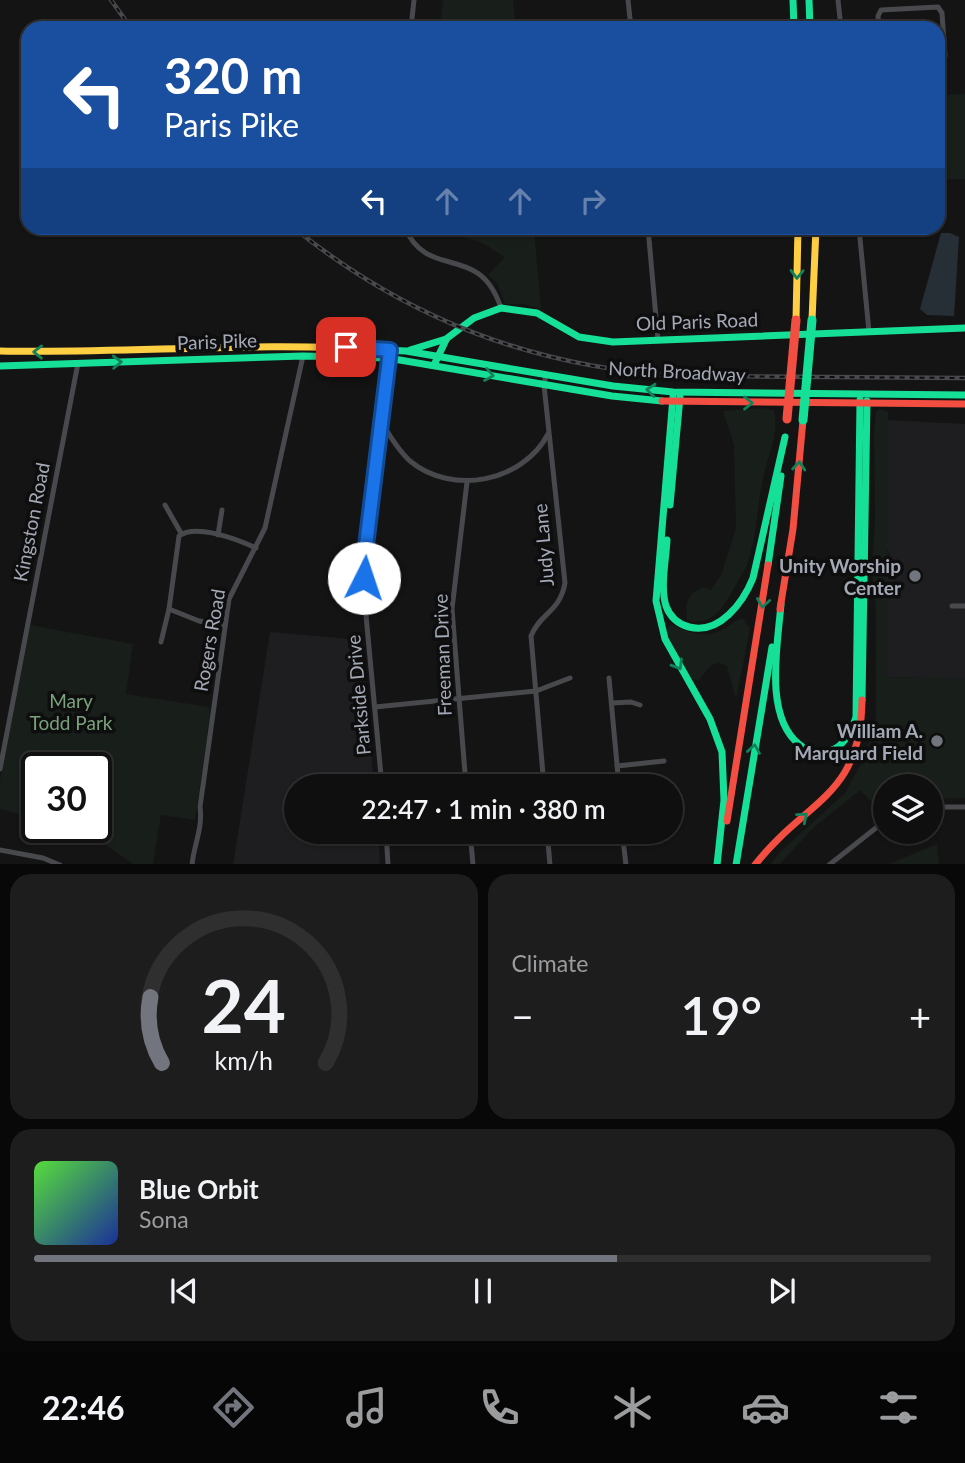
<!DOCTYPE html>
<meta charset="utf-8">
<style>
:root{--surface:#0f0f0f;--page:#1d1d1d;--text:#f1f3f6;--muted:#9b9c9e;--line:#2f2f2f;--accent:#72757d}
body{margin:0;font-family:Lato,sans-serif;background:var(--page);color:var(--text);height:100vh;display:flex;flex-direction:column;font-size:26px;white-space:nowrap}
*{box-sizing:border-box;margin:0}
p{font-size:23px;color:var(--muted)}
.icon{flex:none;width:38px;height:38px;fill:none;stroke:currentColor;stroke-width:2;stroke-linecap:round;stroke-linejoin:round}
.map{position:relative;height:864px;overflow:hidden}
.side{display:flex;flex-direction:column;gap:10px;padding:10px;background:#080808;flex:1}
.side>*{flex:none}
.top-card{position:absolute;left:21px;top:21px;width:924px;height:214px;border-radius:21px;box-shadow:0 2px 5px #0004,0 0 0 2px var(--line);background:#1a4fa0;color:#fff;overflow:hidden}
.controls{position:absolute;left:873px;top:774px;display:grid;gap:14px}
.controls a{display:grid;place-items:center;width:70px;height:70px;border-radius:50%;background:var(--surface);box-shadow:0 2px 5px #0004,0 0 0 2px var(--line);font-size:35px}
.speed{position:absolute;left:21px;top:752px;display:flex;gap:14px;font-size:35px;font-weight:700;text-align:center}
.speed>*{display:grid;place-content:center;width:91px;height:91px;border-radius:50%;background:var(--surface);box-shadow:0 2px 5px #0004,0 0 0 2px var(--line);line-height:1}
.speed .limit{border:4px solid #111;border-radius:10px;background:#fff;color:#111}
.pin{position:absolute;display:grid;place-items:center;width:60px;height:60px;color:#fff;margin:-30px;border-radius:14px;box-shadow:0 4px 10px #0006}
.me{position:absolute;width:77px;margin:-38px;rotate:4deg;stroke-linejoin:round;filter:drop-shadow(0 0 5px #0008)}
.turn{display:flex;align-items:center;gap:24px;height:147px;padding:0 28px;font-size:32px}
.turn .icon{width:91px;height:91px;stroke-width:2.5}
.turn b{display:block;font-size:49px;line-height:60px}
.lanes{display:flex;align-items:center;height:66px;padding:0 28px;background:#0003;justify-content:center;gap:35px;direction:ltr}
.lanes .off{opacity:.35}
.big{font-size:52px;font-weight:600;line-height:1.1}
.side .tile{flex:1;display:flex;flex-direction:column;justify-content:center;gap:10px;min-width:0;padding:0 24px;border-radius:21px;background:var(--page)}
.side .dial{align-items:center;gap:0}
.dial svg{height:182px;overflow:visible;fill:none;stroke:var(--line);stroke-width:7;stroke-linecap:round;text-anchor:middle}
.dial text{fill:var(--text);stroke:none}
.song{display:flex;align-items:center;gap:21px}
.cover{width:84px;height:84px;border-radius:10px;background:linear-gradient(135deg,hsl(110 70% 55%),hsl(230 70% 35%))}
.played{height:7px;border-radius:4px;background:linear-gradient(90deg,var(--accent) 65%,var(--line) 65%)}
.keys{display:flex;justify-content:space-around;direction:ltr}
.heat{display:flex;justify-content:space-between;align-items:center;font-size:38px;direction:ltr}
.side .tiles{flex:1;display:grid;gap:10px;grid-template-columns:1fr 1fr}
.tile:last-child{grid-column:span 2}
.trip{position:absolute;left:284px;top:774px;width:399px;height:70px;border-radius:35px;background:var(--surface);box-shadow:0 2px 5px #0004,0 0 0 2px var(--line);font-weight:600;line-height:70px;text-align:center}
.tab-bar{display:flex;height:112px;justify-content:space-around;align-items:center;background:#060606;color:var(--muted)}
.tab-bar .icon{width:49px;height:49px}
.tab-bar .selected{color:var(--accent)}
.tab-bar b{font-size:32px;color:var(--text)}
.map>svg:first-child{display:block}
.built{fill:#1e1e21}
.green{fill:#181e19}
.water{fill:#272f36}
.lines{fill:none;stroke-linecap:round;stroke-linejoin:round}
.street{stroke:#48494d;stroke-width:5}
.fast{stroke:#16e098;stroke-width:7}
.slow{stroke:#ffcf43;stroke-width:7}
.jam{stroke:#f24e42;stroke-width:7}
.rail-casing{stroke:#48494c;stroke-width:4.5}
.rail{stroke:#0e0e0f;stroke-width:2;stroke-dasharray:5;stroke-linecap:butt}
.fast-bridge{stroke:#16e098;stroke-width:9}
.jam-bridge{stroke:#f24e42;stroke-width:9}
.oneway{stroke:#12825a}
.route-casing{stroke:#114b97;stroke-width:18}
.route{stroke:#1a73e8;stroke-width:12}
.poi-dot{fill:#72757d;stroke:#0e0e0f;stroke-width:2.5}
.labels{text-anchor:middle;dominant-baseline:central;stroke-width:7;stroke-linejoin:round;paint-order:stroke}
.street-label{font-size:19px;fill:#a4a9b6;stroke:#0e0e0f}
.poi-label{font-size:19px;font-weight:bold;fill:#a4a9b6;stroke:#0e0e0f;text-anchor:end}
.park-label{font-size:19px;fill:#7aa17c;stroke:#0e0e0f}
</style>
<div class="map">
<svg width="965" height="865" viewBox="0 0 965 865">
<rect width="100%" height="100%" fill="#141414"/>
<g class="built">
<polygon points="887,420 965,424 965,679 886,677 887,569 891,557 887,549"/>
<polygon points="270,632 362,640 374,786 296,786 296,831 378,831 380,864 233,865"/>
</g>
<g class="green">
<polygon points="443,0 513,0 516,28 440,28"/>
<polygon points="965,94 965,179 938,180 938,95"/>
<polygon points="439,228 534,228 541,309 523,304 505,304 497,283 488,275 505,257 484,244"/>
<path d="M765 408 774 411C779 434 769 453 764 474 757 502 758 532 749 559 747 567 741 575 737 583 726 603 714 628 687 620 686 602 686 595 703 587L711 590 721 575 736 529 734 445 723 411Z"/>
<polygon points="879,409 888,412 887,551 891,557 887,569 886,677 965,679 965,798 931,799 931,786 886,786 885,811 883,813 860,790 812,829 780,864 771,864 778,854 845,793 864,758 876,723 876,611 872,569 875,519 874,431 876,412"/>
<path d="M743 618 750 629 736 700 727 666 720 663 711 665 698 681 691 678 664 629 672 625C685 631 702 638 717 632 726 629 733 621 743 618Z"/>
<polygon points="30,625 133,644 126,694 209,707 210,716 195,820 161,815 153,864 133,864 99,840 79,828 96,828 96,768 37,768 37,818 0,809 0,780"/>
<polygon points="937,844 939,864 889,864"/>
</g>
<polygon class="water" points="941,233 950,233 959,237 954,316 927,315 920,309"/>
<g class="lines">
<g class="street">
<polyline points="628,0 631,28"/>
<polyline points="838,0 841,28"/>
<polyline points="411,28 414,0"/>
<polyline points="879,28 878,16 881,10 938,7 942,13 945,56 944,60 938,62"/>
<path d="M405 228C429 282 479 241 501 308"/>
<polyline points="648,228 658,340"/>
<polyline points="859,228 869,332"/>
<path d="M381 421C389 435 398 450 410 461 452 496 523 482 548 434"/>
<polyline points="165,505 181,533"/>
<polyline points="218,535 222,510"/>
<polyline points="952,606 965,606"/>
<polyline points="169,609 199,621 225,625"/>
<path d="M161 642 169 609 179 536C196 523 239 540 256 548"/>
<polyline points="609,678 619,786"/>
<polyline points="612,703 631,702 640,705"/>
<polyline points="375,707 536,691 570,678"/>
<polyline points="617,766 664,761"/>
<polyline points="0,769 78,363"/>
<polyline points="382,786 364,594 364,562 389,357"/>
<polyline points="466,786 452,609 467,482"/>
<path d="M544 786 531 636C540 613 560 612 565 583L544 385 546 374"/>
<polyline points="931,807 965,807"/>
<polyline points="386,831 388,865"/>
<polyline points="470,831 473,865"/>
<polyline points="547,831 550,865"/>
<polyline points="622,831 626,865"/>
<polyline points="0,850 43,858 60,865"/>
<path d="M192 865C194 844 203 828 200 807L229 599 265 528 303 356"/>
<polyline points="829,865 886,820"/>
</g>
<g class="fast">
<polyline points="793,0 794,28"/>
<polyline points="809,0 810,28"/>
<polyline points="384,350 406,351 613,386 673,392 965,395"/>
<polyline points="410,350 446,339 474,318 501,308 537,313 579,337 613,342 965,328"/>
<polyline points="434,365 446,340"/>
<polyline points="0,366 303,356 388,358 612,396 662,401"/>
<polyline points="673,397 656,601 665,639 710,719 722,752 724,800 717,865"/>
<polyline points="670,505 680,397"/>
<path d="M667 540C666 560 660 587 666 606 670 617 678 624 689 627 719 635 743 603 753 578L785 437"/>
<polyline points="768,565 781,476"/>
<path d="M781 604C778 643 763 717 800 745 807 751 817 754 826 752 843 749 851 733 856 717L860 400"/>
<polyline points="862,700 867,401"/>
<polyline points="736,865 772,647"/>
</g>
<g class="slow">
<polyline points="796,320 798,228"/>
<polyline points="812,320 816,228"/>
<path d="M0 351C128 354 256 341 384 350"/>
</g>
<g class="jam">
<polyline points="662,401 965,404"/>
<polyline points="780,609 793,529 803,420"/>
<polyline points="727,821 768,565"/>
<path d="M755 865C806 799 861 798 862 700"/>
</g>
<g class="rail-casing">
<g id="rail">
<polyline points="111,0 131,28"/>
<path d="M294 228C407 319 531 366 676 376L965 378"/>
</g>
</g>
<use href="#rail" class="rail"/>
<polyline class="fast-bridge" points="803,420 812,320"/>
<polyline class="jam-bridge" points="787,419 796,320"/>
</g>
<defs><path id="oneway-chevron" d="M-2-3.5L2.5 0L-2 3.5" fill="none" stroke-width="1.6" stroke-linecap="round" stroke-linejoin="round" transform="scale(1.75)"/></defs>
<g class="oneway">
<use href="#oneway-chevron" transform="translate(797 274) rotate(91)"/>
<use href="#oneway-chevron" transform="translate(38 352) rotate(-179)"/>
<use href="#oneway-chevron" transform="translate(117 362) rotate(-2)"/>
<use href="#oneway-chevron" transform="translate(489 375) rotate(10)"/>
<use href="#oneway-chevron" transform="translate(651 390) rotate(-174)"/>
<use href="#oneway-chevron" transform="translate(748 403)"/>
<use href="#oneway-chevron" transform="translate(799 466) rotate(-85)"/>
<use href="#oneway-chevron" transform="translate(763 603) rotate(99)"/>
<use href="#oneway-chevron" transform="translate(678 665) rotate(59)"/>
<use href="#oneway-chevron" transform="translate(754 749) rotate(-81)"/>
<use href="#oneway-chevron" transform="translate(803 817) rotate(-40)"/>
</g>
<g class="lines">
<g class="route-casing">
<polyline id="route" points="346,347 390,350 364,562 364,578"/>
</g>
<use href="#route" class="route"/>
</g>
<g class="poi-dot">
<circle cx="915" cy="576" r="7"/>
<circle cx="937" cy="741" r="7"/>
</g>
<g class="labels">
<g class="street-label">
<text transform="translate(697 321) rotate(-2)">Old Paris Road</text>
<text transform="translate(217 341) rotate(-2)">Paris Pike</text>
<text transform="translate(677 371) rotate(3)">North Broadway</text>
<text transform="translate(31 522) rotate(-79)">Kingston Road</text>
<text transform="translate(543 545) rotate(-95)">Judy Lane</text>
<text transform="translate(209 640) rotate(-80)">Rogers Road</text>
<text transform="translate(442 655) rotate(-92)">Freeman Drive</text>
<text transform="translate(358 695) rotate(-95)">Parkside Drive</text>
</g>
<g class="poi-label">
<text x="901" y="565">Unity Worship<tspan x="901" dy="22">Center</tspan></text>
<text x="923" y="730">William A.<tspan x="923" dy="22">Marquard Field</tspan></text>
</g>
<g class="park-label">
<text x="71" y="700">Mary<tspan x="71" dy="22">Todd Park</tspan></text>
</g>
</g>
</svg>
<div class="controls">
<a><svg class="icon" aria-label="layers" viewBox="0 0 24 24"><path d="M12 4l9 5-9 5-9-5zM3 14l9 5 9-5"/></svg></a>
</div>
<div class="speed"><div class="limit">30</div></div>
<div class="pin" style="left:346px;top:347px;background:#d93025"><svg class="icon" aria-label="arrive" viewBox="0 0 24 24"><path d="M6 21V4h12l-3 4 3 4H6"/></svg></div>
<svg class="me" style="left:364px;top:578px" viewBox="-20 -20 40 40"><circle r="19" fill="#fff"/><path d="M0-13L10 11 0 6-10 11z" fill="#1a73e8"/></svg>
<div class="trip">22:47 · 1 min · 380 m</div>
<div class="top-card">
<div class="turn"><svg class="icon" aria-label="left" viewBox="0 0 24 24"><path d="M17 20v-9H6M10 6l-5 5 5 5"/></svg><div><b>320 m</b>Paris Pike</div></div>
<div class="lanes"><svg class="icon" aria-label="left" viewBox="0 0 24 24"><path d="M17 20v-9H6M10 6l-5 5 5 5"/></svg><svg class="icon off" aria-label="ahead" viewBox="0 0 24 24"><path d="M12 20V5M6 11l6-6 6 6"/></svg><svg class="icon off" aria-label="ahead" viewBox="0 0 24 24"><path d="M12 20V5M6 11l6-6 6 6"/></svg><svg class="icon off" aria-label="right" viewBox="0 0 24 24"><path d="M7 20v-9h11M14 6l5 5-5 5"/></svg></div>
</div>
</div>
<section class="side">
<div class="tiles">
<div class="tile dial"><svg viewBox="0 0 100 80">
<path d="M14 69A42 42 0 1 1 86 69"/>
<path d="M14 69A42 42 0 0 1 9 40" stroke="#72757d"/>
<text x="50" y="56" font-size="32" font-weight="700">24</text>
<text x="50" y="72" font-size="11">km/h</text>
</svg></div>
<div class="tile"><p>Climate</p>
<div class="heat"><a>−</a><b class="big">19°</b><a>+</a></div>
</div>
<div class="tile">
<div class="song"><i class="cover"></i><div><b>Blue Orbit</b><p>Sona</p></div></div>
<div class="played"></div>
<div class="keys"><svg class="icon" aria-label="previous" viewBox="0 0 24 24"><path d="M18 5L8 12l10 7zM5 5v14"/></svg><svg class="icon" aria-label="pause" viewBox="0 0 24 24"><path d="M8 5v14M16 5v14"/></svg><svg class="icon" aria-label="next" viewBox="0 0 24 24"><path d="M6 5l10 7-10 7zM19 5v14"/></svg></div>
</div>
</div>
</section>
<nav class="tab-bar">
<b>22:46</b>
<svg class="icon selected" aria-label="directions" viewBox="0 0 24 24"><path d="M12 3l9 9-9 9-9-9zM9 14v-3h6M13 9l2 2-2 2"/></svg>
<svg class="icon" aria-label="music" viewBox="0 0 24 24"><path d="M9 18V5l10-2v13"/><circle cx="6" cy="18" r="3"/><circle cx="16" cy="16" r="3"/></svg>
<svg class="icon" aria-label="phone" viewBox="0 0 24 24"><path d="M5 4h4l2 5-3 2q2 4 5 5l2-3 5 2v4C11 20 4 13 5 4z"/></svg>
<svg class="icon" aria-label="climate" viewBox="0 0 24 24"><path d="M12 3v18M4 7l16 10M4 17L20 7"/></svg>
<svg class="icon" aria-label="car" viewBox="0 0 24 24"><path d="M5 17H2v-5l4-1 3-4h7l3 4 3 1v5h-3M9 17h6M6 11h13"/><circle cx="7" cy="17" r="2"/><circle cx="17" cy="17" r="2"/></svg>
<svg class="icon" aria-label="filters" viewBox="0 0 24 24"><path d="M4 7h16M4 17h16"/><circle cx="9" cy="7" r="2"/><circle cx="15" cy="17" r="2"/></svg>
</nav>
